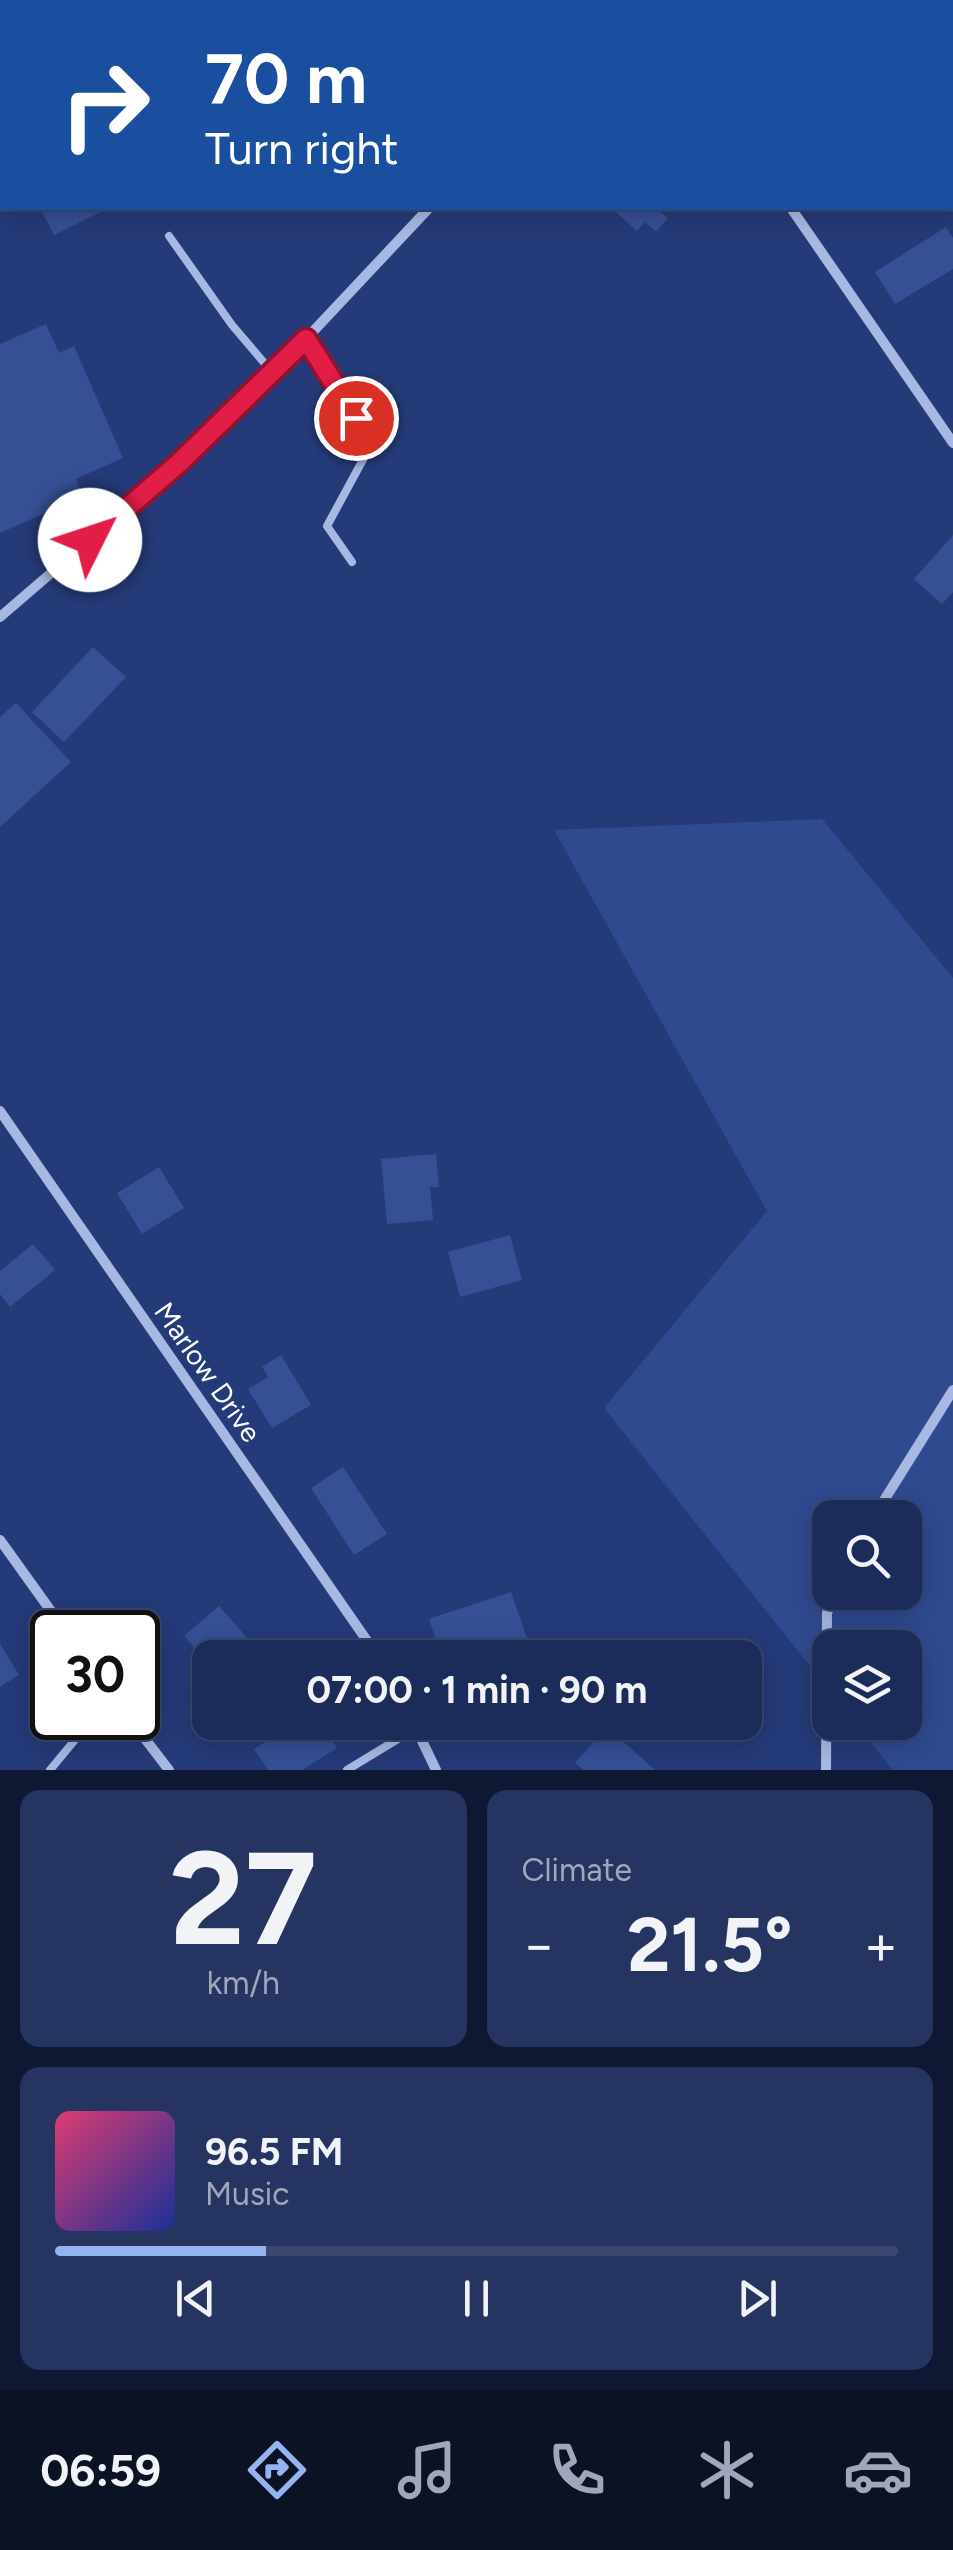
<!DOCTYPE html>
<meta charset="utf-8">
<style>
:root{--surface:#1c2c5a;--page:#253460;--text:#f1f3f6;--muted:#a0a7bb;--line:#3a4870;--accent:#95b2f1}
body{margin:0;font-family:Figtree,sans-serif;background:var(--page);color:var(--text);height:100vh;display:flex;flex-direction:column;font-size:38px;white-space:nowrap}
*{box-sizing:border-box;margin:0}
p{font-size:32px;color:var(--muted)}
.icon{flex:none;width:55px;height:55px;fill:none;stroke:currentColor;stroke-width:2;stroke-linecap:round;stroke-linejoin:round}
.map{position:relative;height:1770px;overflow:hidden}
.side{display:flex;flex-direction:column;gap:20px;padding:20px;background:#0f1832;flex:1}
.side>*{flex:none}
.hud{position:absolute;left:0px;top:0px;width:955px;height:210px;box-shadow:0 5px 25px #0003,0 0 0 2px var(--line);background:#1a4fa0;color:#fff;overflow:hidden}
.controls{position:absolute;left:812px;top:1500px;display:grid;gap:20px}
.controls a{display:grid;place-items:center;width:110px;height:110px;border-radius:20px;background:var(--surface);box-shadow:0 5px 25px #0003,0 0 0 2px var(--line);font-size:50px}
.speed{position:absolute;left:30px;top:1610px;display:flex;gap:20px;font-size:50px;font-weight:700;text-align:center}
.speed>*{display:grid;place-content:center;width:130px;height:130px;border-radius:50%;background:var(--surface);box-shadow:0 5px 25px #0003,0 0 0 2px var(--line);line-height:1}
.speed .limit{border:5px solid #111;border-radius:15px;background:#fff;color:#111}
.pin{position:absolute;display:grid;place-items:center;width:85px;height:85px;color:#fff;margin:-42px;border:5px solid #fff;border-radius:50%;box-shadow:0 2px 10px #0007}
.me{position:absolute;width:110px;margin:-55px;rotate:49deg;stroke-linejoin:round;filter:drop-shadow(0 0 8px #0008)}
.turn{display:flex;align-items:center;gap:35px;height:210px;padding:0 40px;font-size:45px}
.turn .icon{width:130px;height:130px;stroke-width:2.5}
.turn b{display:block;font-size:70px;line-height:85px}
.big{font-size:75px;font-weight:700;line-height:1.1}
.side .tile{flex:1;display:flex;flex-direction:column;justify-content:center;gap:15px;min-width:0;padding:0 35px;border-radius:20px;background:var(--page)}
.side .dial{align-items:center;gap:0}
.dial b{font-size:130px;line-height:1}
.song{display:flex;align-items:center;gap:30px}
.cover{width:120px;height:120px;border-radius:15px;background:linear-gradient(135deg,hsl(340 70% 55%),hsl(230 70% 35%))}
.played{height:10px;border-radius:5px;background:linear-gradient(90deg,var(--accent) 25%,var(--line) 25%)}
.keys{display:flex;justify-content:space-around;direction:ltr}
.heat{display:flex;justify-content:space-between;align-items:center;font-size:55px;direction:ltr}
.side .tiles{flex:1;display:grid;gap:20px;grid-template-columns:1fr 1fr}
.tile:last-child{grid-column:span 2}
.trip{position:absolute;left:192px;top:1640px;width:570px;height:100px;border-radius:20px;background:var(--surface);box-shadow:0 5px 25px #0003,0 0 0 2px var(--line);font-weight:700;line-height:100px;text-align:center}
.tabs{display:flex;height:160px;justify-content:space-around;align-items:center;background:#0b1224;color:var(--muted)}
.tabs .icon{width:70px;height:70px}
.tabs .selected{color:var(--accent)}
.tabs b{font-size:45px;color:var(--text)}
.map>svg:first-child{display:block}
.green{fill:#304a90;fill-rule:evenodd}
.building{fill:#364f95}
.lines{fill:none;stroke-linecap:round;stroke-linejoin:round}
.service{stroke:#a7b8e3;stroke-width:8}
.minor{stroke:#a7b8e3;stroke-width:10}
.tertiary{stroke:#a7b8e3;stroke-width:18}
.route-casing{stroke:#92132f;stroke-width:25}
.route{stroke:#e11d48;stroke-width:18}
.labels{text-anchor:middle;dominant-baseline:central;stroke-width:10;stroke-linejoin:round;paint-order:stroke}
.street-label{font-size:28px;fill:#fff;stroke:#253a78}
</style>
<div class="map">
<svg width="953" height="1770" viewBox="0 0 953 1770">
<rect width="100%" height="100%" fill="#253a78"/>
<path class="green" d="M822 819 953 978V1770H893L855 1723 905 1722V1648H830V1691L604 1408 767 1211 554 830ZM830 1518H905V1592H830Z"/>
<g class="building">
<polygon points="40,208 109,208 54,235"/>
<polygon points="611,208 656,208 668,218 656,232 645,222 637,231"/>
<polygon points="946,227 953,238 953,269 895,304 875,272"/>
<polygon points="46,324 59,353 74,346 123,458 76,479 84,496 0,533 0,344"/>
<polygon points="953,535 953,592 942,604 914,579"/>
<polygon points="93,647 126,677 64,742 32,712"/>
<polygon points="16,703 71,762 0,827 0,717"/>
<polygon points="436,1154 439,1187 430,1187 433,1220 387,1224 381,1159"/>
<polygon points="159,1167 184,1208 142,1234 117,1193"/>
<polygon points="510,1235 522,1280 460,1297 448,1252"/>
<polygon points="33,1244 55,1270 10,1307 0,1294 0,1271"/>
<polygon points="281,1355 311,1405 272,1428 248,1389 268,1377 262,1367"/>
<polygon points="343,1467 387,1534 354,1555 311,1488"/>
<polygon points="511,1592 530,1647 500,1658 442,1658 429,1619"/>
<polygon points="219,1606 265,1658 210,1658 210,1665 184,1636"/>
<polygon points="0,1644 19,1675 0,1687"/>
<polygon points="297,1722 321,1722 337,1748 302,1770 268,1770 254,1749"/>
<polygon points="607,1727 655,1770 584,1770 575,1763"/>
</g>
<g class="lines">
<g class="service">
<polyline points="169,236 232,325 272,372"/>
<polyline points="306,339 372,443 327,526 352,562"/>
<polyline points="50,1770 93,1718"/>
<polyline points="347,1770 416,1728"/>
</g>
<g class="minor">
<polyline points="643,0 644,2"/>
<polyline points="612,2 615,0"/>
<polyline points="791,208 953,443"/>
<polyline points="0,617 179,463 306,339 429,208"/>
<polyline points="0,1111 379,1658"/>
<polyline points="873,1518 953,1390"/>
<polyline points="0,1540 66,1632"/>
<polyline points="129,1718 169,1770"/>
<polyline points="413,1722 436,1770"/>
<polyline points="826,1770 827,1613 836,1592"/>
</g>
<polyline class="tertiary" points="429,0 430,2"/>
</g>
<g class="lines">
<g class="route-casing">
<polyline id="route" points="90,540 179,463 306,339 356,418"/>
</g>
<use href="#route" class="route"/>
</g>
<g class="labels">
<g class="street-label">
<text transform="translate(208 1372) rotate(55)">Marlow Drive</text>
</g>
</g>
</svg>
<div class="controls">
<a><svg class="icon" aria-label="search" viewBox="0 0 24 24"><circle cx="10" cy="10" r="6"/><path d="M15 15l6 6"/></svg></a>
<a><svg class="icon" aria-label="layers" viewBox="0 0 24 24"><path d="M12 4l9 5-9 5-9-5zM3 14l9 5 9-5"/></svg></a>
</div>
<div class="speed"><div class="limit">30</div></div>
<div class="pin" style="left:356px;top:418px;background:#d93025"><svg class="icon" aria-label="arrive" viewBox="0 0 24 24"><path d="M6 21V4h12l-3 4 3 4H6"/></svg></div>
<svg class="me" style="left:90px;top:540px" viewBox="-20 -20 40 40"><circle r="19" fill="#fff"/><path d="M0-13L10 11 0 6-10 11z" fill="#e11d48"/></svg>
<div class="trip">07:00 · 1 min · 90 m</div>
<div class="hud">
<div class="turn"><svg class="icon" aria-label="right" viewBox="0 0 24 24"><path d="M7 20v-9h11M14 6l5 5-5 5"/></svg><div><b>70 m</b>Turn right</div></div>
</div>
</div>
<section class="side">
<div class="tiles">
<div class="tile dial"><b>27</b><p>km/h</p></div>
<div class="tile"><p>Climate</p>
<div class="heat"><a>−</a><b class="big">21.5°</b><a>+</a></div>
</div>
<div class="tile">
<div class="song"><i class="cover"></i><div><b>96.5 FM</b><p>Music</p></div></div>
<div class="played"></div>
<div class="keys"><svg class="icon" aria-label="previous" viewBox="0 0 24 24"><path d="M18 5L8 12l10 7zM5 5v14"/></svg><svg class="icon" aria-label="pause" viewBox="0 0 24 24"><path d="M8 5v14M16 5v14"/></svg><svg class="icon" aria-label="next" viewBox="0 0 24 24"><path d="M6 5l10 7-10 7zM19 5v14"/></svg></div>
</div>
</div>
</section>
<nav class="tabs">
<b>06:59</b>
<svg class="icon selected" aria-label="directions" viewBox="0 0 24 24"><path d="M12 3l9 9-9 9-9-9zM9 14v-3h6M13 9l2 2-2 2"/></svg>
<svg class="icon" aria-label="music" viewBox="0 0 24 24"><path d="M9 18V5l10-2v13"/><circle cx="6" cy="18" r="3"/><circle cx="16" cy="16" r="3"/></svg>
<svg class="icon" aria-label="phone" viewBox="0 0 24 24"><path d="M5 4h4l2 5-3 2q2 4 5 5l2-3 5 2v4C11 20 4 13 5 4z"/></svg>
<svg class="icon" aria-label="climate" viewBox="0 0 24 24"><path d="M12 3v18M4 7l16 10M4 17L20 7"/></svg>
<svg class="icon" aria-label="car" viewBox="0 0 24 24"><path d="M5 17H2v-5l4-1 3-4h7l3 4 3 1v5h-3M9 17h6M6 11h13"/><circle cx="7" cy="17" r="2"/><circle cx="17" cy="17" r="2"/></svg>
</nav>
